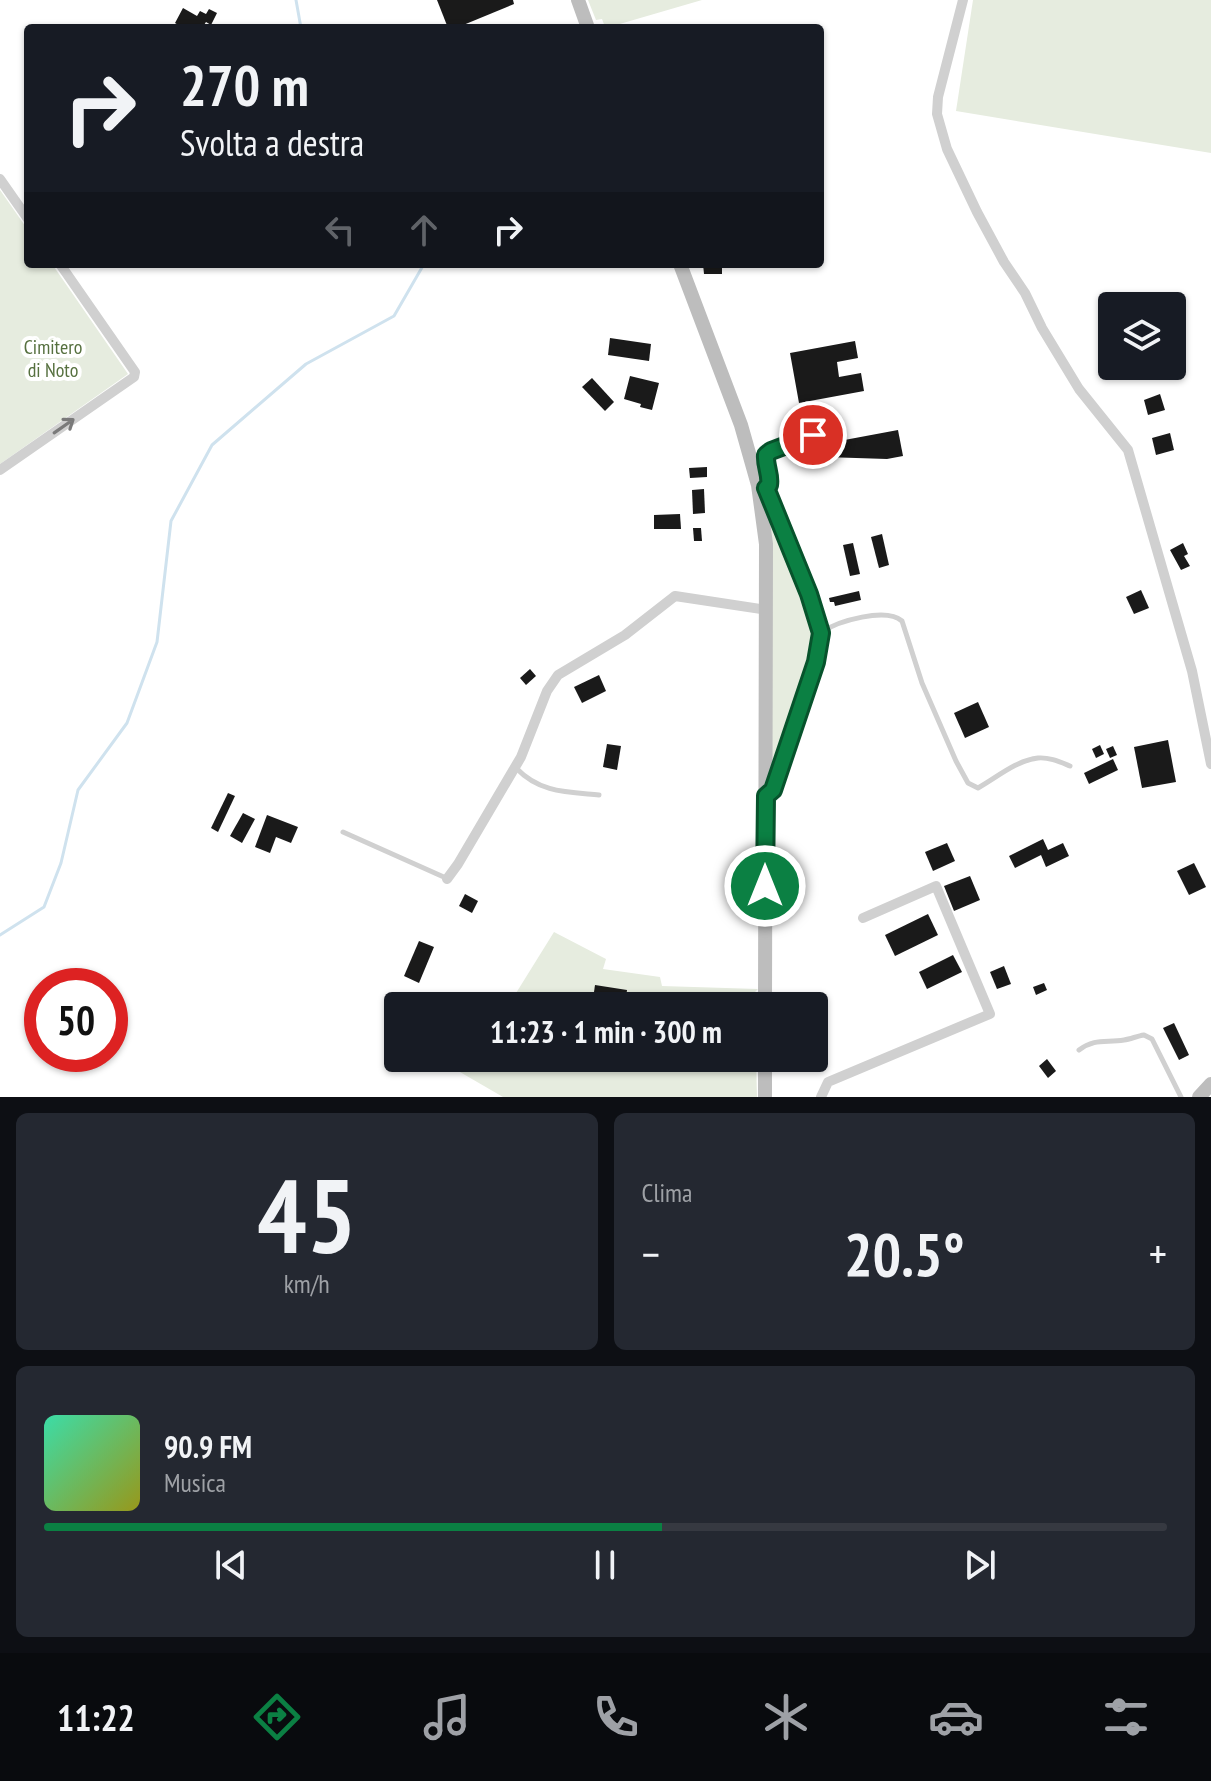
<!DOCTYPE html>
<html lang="it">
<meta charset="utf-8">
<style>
:root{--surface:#171b24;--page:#242831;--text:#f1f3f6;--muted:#9ea1a6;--line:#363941;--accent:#0b8043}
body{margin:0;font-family:"PT Sans Narrow",sans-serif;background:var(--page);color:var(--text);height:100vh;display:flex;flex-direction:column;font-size:30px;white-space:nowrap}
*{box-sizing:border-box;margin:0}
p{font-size:26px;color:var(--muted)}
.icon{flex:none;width:44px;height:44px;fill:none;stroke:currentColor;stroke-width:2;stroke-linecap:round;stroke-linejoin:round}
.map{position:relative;height:1097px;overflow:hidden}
.drawer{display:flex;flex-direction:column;gap:16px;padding:16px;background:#0d0f14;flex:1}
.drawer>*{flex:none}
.guide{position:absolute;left:24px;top:24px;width:800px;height:244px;border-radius:8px;box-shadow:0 2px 6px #0004;background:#171b24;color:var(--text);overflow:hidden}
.fabs{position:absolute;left:1098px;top:292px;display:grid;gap:16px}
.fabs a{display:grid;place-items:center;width:88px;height:88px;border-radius:8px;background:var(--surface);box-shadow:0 2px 6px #0004;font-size:40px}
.speed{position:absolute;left:24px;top:968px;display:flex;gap:16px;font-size:40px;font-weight:700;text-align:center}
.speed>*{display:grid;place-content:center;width:104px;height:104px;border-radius:50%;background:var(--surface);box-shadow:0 2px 6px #0004;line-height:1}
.speed .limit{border:12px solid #d22;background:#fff;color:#111}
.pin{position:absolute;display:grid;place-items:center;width:68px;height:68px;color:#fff;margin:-34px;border:4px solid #fff;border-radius:50%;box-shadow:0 2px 8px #0007}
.me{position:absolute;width:88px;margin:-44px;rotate:0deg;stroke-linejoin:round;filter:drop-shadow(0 0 6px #0008)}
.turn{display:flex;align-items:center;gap:28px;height:168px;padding:0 24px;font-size:36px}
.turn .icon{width:104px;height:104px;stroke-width:2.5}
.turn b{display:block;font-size:56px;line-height:68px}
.lanes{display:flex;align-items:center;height:76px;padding:0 24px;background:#0003;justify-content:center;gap:40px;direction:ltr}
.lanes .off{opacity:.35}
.big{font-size:60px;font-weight:800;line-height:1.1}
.drawer .widget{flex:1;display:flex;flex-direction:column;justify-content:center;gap:12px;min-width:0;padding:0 28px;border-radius:12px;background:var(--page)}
.drawer .dial{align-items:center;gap:0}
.dial b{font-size:104px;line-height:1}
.song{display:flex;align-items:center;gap:24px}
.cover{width:96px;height:96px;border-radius:12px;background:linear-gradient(135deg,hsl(160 70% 55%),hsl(60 70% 35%))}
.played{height:8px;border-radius:4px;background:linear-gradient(90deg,var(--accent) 55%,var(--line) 55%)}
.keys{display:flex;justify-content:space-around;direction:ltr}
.heat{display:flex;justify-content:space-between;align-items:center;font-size:44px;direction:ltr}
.drawer .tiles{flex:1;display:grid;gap:16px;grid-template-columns:1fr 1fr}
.widget:last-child{grid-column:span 2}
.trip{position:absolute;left:384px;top:992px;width:444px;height:80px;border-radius:8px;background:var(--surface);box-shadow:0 2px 6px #0004;font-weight:800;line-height:80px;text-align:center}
.tabs{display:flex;height:128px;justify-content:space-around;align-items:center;background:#090b0e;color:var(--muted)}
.tabs .icon{width:56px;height:56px}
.tabs .current{color:var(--accent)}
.tabs b{font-size:36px;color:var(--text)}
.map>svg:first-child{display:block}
.green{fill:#e6ecdf}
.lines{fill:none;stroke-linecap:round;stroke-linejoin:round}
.stream{stroke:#cfe2ee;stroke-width:3}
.building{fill:#1a1a1a}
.lane{stroke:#d0d0d0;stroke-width:5}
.street{stroke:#d0d0d0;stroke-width:10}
.secondary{stroke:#bdbdbd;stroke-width:14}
.oneway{stroke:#7a7a7a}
.route-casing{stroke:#07532c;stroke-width:20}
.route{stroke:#0b8043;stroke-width:14}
.labels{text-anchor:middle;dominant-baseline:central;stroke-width:8;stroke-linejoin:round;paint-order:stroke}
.park-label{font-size:20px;fill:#56703f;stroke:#fff}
</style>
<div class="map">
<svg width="1211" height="1097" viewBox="0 0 1211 1097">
<rect width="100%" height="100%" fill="#fff"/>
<g class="green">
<polygon points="588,0 702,0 606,28 604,28 605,27 602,19 596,20"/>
<polygon points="973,0 1211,0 1211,153 956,111"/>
<polygon points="0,190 28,230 28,264 52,264 128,374 0,464"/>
<polygon points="767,502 813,622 815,642 811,663 775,770 772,770"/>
<polygon points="554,932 606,959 603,969 660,977 662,986 758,989 747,1000 747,1006 508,1006"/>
<polygon points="464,1058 756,1058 757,1097 503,1097 453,1068"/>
</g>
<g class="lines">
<g class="stream">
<polyline points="296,0 301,28"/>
<polyline points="0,935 44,907 61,863 78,790 127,723 157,642 171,521 212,445 306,364 394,316 424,264"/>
</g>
</g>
<g class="building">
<polygon points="437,0 513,0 514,4 456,28 448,28"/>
<polygon points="183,8 197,16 200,11 206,14 209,9 217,13 211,25 206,22 202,28 183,28 175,23"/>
<polygon points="703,264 722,264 722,274 704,274"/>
<polygon points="610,338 651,344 649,361 608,355"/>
<polygon points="855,341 858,358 837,362 839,377 861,373 864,391 799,403 790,353"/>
<polygon points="630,376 659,383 652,410 640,407 641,404 624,399"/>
<polygon points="592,378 614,402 605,411 582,387"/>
<polygon points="1160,394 1165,410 1148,415 1144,400"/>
<polygon points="898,430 903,456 887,459 825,457 823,444"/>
<polygon points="1170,433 1174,450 1156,455 1152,438"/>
<polygon points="707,467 707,477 690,478 689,468"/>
<polygon points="704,489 705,513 693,514 692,490"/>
<polygon points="680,514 681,529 654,529 654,515"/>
<polygon points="693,528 701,528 702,541 694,541"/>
<polygon points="882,534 889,565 879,568 871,537"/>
<polygon points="853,543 860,574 850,576 843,545"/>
<polygon points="1183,543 1188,554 1184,556 1190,566 1181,570 1170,550"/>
<polygon points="1141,590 1149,608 1134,614 1126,597"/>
<polygon points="859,591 861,600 835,606 834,602 830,602 829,598"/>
<polygon points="530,669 536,676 526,685 520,678"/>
<polygon points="599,675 606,691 582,703 574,687"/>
<polygon points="978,702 989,727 965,738 954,713"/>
<polygon points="1168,740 1176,782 1142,788 1134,747"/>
<polygon points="607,744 621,746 617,770 603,767"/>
<polygon points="1100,745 1104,754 1096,758 1092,749"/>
<polygon points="1113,746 1117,755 1110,758 1106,749"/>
<polygon points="1113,759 1118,770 1089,784 1084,773"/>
<polygon points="228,793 235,796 218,832 211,828"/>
<polygon points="243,813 255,819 242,843 230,836"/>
<polygon points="267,815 298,827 291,843 276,837 270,853 255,847"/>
<polygon points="1043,839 1048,850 1063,843 1069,856 1046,867 1041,855 1015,868 1009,856"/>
<polygon points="947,843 955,861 933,871 925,852"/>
<polygon points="1194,863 1206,887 1189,895 1177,871"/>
<polygon points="970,876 980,900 954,911 944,886"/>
<polygon points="465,894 478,901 472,913 459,906"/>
<polygon points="928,914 938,935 895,956 885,935"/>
<polygon points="419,941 434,947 419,983 404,976"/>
<polygon points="953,955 962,972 927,989 919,972"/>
<polygon points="1004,966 1011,984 997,989 990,972"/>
<polygon points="1044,983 1047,990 1036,995 1033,987"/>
<polygon points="595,985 627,990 625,1006 592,1006"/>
<polygon points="1174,1023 1189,1055 1179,1060 1163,1028"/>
<polygon points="1047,1059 1056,1071 1048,1078 1039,1066"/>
</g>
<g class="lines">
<g class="lane">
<polyline points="767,487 770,481 766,455 771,451 813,435"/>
<path d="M822 632C838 621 886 607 902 621L922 683 956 761 968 783 978 788C996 778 1017 760 1038 758 1049 757 1060 762 1070 766"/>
<path d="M516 768C540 793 567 792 599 795"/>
<polyline points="343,832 446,878"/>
<path d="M1079 1050C1095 1038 1106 1043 1124 1040 1131 1039 1137 1036 1144 1035L1152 1039 1181 1097"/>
</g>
<g class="street">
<polyline points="963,0 938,97 937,114 947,149 977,212 1004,262 1025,293 1042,328 1079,389 1128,450 1192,671 1211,764"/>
<polyline points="0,179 28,219"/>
<polyline points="0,470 134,377 135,372 60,264"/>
<polyline points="758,485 766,488 809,594 821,633 816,662 773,790 766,796"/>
<polyline points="447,879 458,864 521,757 547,691 558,675 625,635 675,596 767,610"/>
<polyline points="821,1097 828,1082 990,1014 936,886 863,918"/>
</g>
<g class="secondary">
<polyline points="578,0 588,28"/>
<polyline points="680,264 741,425 758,485 766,544 765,1006"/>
<polyline points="765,1097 765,1058"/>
<polyline points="1199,1097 1211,1084"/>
</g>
</g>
<defs><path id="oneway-shaft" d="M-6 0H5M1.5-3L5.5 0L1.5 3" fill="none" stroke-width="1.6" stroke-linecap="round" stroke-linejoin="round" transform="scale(2)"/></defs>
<use class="oneway" href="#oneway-shaft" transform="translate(64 426) rotate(-35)"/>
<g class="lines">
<g class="route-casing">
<path id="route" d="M765 886 766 796 773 790 816 662 821 633 809 594 766 488 769 485C771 475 765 466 766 455L771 451 813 435"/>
</g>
<use href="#route" class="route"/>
</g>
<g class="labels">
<g class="park-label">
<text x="53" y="347">Cimitero<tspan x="53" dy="23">di Noto</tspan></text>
</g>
</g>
</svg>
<div class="fabs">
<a><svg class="icon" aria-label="layers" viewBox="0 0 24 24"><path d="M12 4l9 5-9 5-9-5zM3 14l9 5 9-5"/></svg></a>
</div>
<div class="speed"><div class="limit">50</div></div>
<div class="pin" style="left:813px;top:435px;background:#d93025"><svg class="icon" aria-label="arrive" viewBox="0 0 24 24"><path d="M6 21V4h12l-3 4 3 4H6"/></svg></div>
<svg class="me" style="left:765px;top:886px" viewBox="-20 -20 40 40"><circle r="17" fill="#0b8043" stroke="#fff" stroke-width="3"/><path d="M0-11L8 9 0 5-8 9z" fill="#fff"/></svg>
<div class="trip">11:23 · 1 min · 300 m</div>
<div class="guide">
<div class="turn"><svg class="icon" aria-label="right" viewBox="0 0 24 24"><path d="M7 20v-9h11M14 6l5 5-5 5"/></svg><div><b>270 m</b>Svolta a destra</div></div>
<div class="lanes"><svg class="icon off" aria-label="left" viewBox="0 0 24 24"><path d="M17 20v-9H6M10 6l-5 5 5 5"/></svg><svg class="icon off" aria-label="ahead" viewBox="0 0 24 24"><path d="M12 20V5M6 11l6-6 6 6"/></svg><svg class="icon" aria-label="right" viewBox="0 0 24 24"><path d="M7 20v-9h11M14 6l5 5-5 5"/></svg></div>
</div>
</div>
<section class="drawer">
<div class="tiles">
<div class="widget dial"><b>45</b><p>km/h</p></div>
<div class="widget"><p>Clima</p>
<div class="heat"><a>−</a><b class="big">20.5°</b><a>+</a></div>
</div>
<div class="widget">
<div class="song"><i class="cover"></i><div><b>90.9 FM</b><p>Musica</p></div></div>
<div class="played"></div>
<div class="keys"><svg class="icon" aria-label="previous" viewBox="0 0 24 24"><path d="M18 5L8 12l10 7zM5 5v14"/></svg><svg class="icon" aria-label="pause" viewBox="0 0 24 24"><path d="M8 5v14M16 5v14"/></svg><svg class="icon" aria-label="next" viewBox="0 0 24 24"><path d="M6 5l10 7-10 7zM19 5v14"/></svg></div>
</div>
</div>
</section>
<nav class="tabs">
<b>11:22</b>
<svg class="icon current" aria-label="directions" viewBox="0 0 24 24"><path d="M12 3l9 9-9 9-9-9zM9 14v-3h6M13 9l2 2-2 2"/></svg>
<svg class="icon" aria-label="music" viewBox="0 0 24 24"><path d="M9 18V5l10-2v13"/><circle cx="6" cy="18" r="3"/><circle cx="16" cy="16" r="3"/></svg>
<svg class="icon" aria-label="phone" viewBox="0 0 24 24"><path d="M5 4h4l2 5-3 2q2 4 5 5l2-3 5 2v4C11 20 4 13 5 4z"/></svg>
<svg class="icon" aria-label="climate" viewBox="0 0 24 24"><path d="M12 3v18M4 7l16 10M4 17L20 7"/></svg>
<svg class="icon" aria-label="car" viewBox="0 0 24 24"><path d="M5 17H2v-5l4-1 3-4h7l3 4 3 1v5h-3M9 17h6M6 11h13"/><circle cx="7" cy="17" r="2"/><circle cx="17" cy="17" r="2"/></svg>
<svg class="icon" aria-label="filters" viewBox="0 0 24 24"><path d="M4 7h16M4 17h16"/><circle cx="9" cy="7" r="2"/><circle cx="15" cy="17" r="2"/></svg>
</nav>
